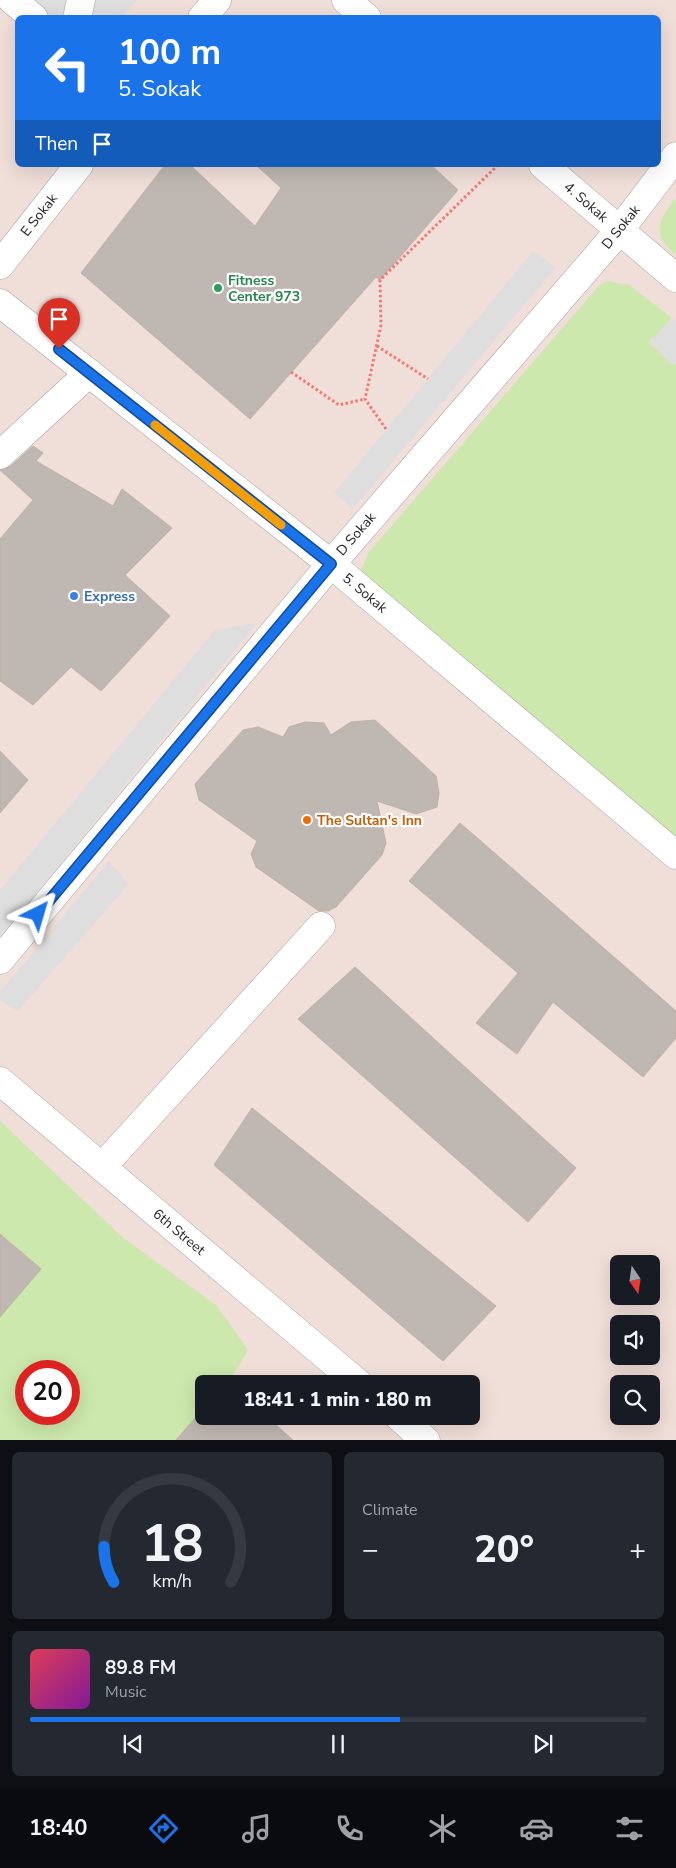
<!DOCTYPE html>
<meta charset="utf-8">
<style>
:root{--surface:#171b24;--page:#242831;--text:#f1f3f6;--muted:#9ea1a6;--line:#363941;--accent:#1a73e8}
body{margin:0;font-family:"Nunito Sans",sans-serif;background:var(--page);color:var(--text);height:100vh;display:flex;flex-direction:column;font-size:19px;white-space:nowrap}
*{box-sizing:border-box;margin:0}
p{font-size:16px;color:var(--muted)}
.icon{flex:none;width:28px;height:28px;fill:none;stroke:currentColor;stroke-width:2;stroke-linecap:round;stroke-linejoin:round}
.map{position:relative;height:1440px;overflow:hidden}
.panel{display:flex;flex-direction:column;gap:12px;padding:12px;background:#0d0f14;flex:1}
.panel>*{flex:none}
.top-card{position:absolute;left:15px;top:15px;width:646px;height:152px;border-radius:8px;box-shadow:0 5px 20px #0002;background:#1a73e8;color:#fff;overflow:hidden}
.needle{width:32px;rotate:167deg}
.fabs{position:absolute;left:610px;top:1255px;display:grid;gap:10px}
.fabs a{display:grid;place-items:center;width:50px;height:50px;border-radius:8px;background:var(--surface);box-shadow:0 5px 20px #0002;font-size:25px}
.speed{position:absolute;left:15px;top:1360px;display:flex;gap:10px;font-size:25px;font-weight:700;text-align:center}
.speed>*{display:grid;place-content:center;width:65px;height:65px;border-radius:50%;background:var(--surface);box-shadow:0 5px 20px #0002;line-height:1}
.speed .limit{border:8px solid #d22;background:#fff;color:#111}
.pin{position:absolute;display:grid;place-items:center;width:42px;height:42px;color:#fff;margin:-51px -21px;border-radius:50% 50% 50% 0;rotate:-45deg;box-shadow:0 0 5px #0007}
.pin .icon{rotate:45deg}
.me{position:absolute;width:55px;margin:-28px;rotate:40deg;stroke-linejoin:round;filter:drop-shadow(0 0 4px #0008)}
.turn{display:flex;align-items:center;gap:18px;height:105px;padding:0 20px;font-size:22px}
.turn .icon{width:65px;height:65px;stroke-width:2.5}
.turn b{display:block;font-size:35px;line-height:42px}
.then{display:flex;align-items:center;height:48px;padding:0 20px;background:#0003;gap:10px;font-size:19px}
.big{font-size:38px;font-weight:800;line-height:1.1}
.panel .widget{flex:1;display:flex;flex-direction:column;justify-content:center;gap:8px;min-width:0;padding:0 18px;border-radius:8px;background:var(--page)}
.panel .dial{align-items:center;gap:0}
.dial svg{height:130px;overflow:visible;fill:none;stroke:var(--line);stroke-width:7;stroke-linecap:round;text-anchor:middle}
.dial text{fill:var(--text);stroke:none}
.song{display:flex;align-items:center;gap:15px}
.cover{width:60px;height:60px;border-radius:8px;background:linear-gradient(135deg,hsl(350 70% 55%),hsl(290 70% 35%))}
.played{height:5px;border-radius:2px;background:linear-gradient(90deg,var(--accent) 60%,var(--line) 60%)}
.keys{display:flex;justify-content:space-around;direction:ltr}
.heat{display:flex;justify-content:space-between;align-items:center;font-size:28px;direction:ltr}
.panel .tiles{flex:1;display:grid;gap:12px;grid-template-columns:1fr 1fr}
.widget:last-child{grid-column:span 2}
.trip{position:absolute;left:195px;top:1375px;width:285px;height:50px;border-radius:8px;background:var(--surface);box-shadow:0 5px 20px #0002;font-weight:800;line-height:50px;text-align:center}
.tab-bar{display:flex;height:80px;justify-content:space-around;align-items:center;background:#090b0e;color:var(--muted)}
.tab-bar .icon{width:35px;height:35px}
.tab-bar .selected{color:var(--accent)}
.tab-bar b{font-size:22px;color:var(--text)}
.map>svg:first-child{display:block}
.military{fill:#f0ded8;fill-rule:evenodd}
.grass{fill:#cce8ac;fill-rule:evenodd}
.parking{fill:#dedede}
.building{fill:#bfb7b1;stroke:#c0b1a7}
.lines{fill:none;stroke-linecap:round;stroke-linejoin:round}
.minor-casing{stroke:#a5a5a5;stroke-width:29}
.path{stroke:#f6776f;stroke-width:3;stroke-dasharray:2.5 2.5;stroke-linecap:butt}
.minor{stroke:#fff;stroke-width:28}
.route-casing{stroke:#114b97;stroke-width:12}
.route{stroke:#1a73e8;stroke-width:9}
.slow{stroke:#f59e0b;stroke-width:9}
.leisure-dot{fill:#2e9e5b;stroke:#fff;stroke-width:2}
.shop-dot{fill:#3f7fe0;stroke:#fff;stroke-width:2}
.food-dot{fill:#e8710a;stroke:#fff;stroke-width:2}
.labels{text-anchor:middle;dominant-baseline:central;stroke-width:4.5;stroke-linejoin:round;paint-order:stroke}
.street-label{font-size:14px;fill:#1e1e1e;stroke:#fff}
.leisure-label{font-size:14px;font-weight:bold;fill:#27864d;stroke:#fff;text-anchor:start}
.shop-label{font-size:14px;font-weight:bold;fill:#366cbe;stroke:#fff;text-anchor:start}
.food-label{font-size:14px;font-weight:bold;fill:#c56008;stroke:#fff;text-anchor:start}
</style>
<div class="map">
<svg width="676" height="1441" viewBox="0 0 676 1441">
<rect width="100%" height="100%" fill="#efebe5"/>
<path class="military" d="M0 0H676V1440L0 1441ZM18 18H659V165H18ZM619 1264H651V1296H619ZM619 1324H651V1356H619ZM26 1371H69V1414H26ZM204 1384H471V1416H204ZM619 1384H651V1416H619Z"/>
<g class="grass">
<path d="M676 199V255C651 235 658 219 676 199Z"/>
<polygon points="606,281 629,285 672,318 649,342 673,365 676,363 676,846 364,584 361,570 369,552 597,288"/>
<path d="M0 1121 122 1237 217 1306 248 1350 236 1371 225 1384H204V1408L183 1432 193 1440H0ZM26 1371H69V1414H26Z"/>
</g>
<g class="parking">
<polygon points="12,0 137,0 121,18 34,17"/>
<polygon points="533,251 556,267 353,509 334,493"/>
<polygon points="672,318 676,322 676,363 673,366 649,342"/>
<polygon points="257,623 0,938 0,890 215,630"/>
<polygon points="109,861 129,884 18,1011 0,1000 0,992"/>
</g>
<g class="building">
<polygon points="165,165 190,165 255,226 281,188 256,165 431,165 458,190 380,280 376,277 250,419 81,273"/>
<polygon points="33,446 43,453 36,461 113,506 122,489 172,528 125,575 170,616 101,691 71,667 33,705 0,681 0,539 33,500 0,470 11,466"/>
<polygon points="375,720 436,776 439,793 437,807 416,814 377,801 386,843 382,855 336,907 328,911 319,911 256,867 251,854 257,841 199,800 195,784 243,730 258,727 283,737 289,727 305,722 324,723 331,735 351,722"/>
<polygon points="0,751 28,780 0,813"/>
<polygon points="460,823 676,1011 676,1038 643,1077 553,1002 517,1054 476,1023 518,973 409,881"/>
<polygon points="355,967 576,1168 528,1222 298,1019"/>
<polygon points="252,1108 496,1306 443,1361 214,1165"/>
<polygon points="0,1234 41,1269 0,1317"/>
<polygon points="204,1408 204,1416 266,1416 294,1441 175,1441"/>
</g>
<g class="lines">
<g class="minor-casing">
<g id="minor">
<polyline points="12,0 34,18"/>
<polyline points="346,0 367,18"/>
<polyline points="77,18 81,0"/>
<polyline points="202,18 217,0"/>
<polyline points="543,165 676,278"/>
<polyline points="0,265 79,165"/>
<polyline points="0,303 331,564 676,855"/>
<polyline points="0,455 89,373"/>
<polyline points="0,960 331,564 619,231 676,156"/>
<polyline points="0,1081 359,1384"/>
<polyline points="102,1167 321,926"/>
<polyline points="398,1416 426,1441"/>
</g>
</g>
<g class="path">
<polyline points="377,346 428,379"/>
<polyline points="291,372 339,405 365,399"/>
<polyline points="386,429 365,399 381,325 380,280 498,165"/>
</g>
<use href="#minor" class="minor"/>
</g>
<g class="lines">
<g class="route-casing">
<polyline id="route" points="38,914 331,564 59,349"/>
</g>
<use href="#route" class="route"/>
<polyline class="slow" points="155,425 281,525"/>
</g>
<circle class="leisure-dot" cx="218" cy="288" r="5"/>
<circle class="shop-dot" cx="74" cy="596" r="5"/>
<circle class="food-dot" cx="307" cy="820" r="5"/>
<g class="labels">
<g class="street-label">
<text transform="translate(586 202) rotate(41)">4. Sokak</text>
<text transform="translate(39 215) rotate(-52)">E Sokak</text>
<text transform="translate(621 227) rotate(-51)">D Sokak</text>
<text transform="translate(356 534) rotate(-49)">D Sokak</text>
<text transform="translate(365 593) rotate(40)">5. Sokak</text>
<text transform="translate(179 1232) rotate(40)">6th Street</text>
</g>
<g class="leisure-label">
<text x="228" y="280">Fitness<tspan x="228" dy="16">Center 973</tspan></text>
</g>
<g class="shop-label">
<text x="84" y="596">Express</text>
</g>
<g class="food-label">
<text x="317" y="820">The Sultan's Inn</text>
</g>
</g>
</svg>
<div class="fabs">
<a><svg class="needle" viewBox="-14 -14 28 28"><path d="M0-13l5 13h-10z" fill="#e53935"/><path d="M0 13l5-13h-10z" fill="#9ea1a6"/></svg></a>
<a><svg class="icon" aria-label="sound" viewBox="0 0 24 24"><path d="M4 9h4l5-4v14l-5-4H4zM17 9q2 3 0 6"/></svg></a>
<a><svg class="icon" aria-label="search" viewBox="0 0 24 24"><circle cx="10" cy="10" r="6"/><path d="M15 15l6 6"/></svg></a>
</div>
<div class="speed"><div class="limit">20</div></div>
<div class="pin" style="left:59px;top:349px;background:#d93025"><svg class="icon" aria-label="arrive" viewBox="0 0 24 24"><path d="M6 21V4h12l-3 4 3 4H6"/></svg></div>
<svg class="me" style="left:38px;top:914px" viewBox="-20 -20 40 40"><path d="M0-17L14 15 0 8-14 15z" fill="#1a73e8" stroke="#fff" stroke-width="4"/></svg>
<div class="trip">18:41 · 1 min · 180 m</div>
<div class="top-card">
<div class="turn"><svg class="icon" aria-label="left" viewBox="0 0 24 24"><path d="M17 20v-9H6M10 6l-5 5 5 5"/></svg><div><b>100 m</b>5. Sokak</div></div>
<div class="then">Then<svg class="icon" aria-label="arrive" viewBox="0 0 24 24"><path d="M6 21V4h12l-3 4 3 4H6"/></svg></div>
</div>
</div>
<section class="panel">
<div class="tiles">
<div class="widget dial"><svg viewBox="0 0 100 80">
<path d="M14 69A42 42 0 1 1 86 69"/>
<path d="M14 69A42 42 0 0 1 8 47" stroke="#1a73e8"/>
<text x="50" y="56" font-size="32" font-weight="700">18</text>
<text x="50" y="72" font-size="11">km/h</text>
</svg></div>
<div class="widget"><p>Climate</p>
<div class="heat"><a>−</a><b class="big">20°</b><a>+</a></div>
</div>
<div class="widget">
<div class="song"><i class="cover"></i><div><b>89.8 FM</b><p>Music</p></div></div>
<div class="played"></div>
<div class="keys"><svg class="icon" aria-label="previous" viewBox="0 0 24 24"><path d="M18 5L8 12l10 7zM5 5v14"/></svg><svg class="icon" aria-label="pause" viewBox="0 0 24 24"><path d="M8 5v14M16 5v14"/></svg><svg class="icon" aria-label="next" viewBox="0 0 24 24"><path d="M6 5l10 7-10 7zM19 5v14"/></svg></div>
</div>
</div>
</section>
<nav class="tab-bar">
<b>18:40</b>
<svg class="icon selected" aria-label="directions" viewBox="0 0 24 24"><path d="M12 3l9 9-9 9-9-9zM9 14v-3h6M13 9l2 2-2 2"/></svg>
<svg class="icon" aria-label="music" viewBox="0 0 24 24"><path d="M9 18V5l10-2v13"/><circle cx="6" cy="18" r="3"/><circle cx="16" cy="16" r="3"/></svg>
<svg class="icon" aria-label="phone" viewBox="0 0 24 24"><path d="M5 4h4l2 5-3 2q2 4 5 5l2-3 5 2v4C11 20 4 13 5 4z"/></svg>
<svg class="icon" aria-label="climate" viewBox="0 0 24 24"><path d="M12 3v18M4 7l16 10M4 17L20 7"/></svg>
<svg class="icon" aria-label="car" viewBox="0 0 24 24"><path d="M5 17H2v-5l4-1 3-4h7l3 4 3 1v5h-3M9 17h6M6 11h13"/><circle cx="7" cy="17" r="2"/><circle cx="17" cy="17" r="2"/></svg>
<svg class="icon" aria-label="filters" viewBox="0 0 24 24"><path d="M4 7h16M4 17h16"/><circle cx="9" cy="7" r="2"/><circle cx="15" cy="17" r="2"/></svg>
</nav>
